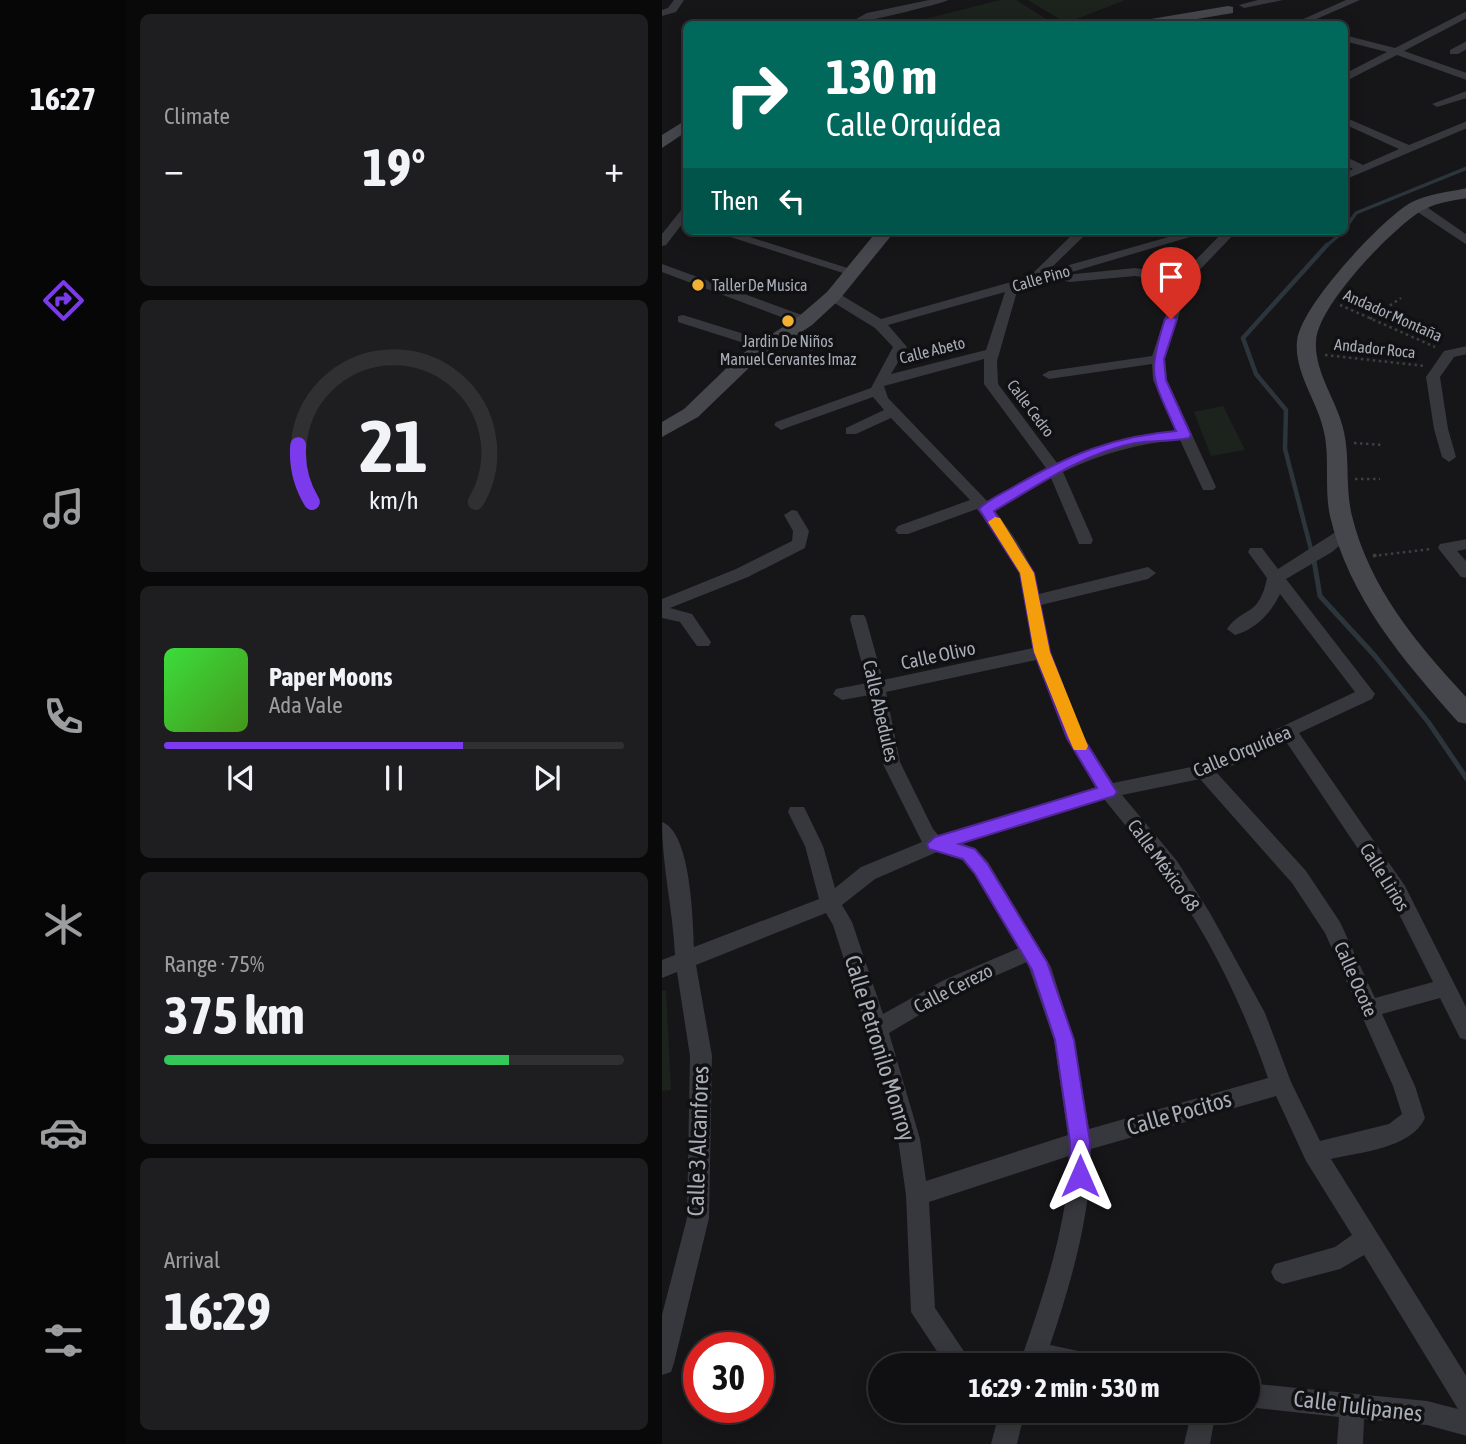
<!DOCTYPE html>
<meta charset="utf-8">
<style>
:root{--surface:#101012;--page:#1e1e20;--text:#f1f3f6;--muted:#9c9d9f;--line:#303032;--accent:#7c3aed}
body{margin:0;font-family:"Asap Condensed",sans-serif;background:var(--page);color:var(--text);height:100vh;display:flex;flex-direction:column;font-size:26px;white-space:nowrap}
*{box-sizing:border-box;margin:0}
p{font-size:23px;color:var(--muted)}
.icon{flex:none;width:38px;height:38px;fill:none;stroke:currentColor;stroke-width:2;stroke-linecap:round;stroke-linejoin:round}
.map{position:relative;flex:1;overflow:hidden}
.details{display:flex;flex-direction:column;gap:14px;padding:14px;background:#09090a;width:536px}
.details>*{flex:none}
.banner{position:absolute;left:21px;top:21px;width:665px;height:214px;border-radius:10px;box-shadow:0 4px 18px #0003,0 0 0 2px var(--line);background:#00695c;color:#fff;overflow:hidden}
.speed{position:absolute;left:21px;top:1332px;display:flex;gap:14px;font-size:35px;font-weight:700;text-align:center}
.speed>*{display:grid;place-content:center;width:91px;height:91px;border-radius:50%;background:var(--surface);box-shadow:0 4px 18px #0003,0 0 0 2px var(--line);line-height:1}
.speed .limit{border:10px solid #d22;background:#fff;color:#111}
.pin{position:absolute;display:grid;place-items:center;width:60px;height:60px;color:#fff;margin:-72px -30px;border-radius:50% 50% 50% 0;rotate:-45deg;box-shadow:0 0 7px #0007}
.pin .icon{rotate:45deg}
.me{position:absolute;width:77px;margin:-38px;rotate:0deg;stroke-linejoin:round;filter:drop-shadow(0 0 5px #0008)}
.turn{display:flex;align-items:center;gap:24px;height:147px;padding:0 28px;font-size:32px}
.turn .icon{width:91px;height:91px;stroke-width:2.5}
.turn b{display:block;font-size:49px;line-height:60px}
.then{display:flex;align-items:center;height:66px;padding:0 28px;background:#0003;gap:14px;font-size:26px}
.big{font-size:52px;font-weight:700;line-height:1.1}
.details .tile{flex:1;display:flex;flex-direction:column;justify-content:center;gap:10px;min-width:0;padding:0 24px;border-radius:10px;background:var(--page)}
.details .dial{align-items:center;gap:0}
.dial svg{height:182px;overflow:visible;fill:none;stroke:var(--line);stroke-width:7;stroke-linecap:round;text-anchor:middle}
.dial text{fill:var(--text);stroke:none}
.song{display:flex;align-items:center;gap:21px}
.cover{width:84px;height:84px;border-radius:10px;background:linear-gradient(135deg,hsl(120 70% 55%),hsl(100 70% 35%))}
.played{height:7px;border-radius:4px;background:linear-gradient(90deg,var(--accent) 65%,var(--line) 65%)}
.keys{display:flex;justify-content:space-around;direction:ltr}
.heat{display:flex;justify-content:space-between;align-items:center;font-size:38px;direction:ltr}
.charge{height:10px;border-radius:5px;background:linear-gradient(90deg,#34c759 75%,var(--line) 0)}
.trip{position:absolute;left:206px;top:1353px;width:392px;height:70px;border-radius:35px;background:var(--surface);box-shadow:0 4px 18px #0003,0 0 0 2px var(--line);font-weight:700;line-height:70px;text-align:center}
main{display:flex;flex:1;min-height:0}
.menu{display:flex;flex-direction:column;width:126px;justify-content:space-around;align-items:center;background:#060607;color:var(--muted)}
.menu .icon{width:49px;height:49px}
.menu .on{color:var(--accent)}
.menu b{font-size:32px;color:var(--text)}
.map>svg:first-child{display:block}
.green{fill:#1c231d}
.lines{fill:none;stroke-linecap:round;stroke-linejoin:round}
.stream-far2{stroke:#2c353c;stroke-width:3.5}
.stream-far1{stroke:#2c353c;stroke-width:4.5}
.stream{stroke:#2c353c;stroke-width:5}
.path-far1{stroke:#3d3f44;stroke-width:2.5;stroke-dasharray:2.5 3.5;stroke-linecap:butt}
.path{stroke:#3d3f44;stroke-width:3.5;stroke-dasharray:3.5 5;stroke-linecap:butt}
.lane{fill:#37383d;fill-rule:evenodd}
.street{fill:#37383d;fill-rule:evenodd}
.secondary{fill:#45474d;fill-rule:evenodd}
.route{fill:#7c3aed;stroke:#51269a;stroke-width:2}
.slow{fill:#f59e0b}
.poi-dot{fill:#f2b134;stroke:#111113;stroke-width:2.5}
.labels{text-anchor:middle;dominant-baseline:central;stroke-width:7;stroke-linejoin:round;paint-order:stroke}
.far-street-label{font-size:16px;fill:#a8adb8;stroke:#111113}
.far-poi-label{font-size:16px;fill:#a8adb8;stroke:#111113;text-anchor:start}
.street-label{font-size:19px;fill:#a8adb8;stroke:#111113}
.near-street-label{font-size:23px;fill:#a8adb8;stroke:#111113}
</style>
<main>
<nav class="menu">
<b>16:27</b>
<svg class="icon on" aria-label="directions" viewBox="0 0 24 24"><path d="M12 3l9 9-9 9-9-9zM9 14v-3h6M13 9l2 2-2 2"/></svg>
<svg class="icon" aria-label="music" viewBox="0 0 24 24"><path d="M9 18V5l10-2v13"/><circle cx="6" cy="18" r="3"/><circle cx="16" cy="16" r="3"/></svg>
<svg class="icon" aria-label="phone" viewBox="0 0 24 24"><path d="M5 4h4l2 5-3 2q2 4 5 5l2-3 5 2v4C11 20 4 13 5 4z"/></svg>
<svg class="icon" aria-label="climate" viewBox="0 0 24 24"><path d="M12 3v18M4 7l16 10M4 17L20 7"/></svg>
<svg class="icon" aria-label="car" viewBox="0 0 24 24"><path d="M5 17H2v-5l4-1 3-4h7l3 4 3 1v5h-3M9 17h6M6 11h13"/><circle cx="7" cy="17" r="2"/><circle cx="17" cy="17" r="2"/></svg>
<svg class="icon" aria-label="filters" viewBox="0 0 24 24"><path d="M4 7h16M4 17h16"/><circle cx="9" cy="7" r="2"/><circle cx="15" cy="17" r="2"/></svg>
</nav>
<section class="details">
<div class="tile"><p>Climate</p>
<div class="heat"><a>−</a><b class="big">19°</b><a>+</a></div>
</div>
<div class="tile dial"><svg viewBox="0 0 100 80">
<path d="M14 69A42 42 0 1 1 86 69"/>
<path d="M14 69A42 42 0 0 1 8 44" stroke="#7c3aed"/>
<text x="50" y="56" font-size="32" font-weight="700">21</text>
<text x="50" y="72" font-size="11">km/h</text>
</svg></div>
<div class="tile">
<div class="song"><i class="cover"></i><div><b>Paper Moons</b><p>Ada Vale</p></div></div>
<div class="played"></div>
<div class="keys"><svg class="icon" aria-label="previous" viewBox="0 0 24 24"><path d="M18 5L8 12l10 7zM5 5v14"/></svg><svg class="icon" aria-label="pause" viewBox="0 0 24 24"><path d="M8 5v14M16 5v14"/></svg><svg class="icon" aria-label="next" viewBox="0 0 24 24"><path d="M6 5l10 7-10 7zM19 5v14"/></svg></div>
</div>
<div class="tile"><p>Range · 75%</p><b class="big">375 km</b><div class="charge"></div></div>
<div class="tile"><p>Arrival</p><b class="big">16:29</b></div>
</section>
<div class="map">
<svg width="805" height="1444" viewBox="0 0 805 1444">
<rect width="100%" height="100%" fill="#161618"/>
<g class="green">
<polygon points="338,0 354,0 392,24 244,24"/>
<polygon points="366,0 463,0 404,23"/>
<polygon points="561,406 583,450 549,456 532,412"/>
<polygon points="0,991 4,991 9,1090 0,1091"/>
</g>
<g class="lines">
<g class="stream-far2">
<polyline points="682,230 694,213 805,168"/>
<polyline points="663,247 682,231"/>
</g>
<polyline class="stream-far1" points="651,557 623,449 624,410 594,374 581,338 665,245"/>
<polyline class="stream" points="651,555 658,596 713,656 767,723 805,779"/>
<g class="path-far1">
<polyline points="678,305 773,347"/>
<polyline points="708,319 739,298"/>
<polyline points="663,355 763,366"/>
<polyline points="692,443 721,445"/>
<polyline points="693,479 718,479"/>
<polyline points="711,556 769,549"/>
</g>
<polyline class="path" points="711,556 715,555"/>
<polygon class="lane" points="131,329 133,330 151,349 151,351 147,351 129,332 129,330"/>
<g class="street">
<polygon points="12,0 22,0 14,12 0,16 0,10 6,8"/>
<path d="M267 0H286C280 4 191 25 185 24L205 13Z"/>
<polygon points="596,0 621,0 582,8 577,5"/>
<polygon points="684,0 698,0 643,24 630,24"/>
<polygon points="805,11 805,18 742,51 805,73 805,80 735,55 682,82 682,74 725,52 682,41 682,35 733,48"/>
<polygon points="805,41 805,49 796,54 788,54 788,50"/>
<polygon points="805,91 805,98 775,107 770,104"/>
<polygon points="682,117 747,145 805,121 805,128 682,180 682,173 691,169 682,164 682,156 701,165 737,149 682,124"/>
<polygon points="751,203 759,203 805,235 805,245 751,209"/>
<polygon points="24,208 24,219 4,245 0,246 0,234 20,209"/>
<polygon points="50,231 69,231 195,271 184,274"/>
<path d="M414 231H427L386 271 528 231H548L356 288 335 361 336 384 395 463 463 438 514 431 491 380 490 364 387 379 380 375 387 371 490 356 515 282 473 276 408 282 403 281V275L473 268 519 275 562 231H575L528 280 503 359 505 380 554 487 551 490H541L518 440C476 443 439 454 401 472L431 540 429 544H417L389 478 333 511C352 536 371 562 377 594L486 567 494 573 486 579 379 605 388 652 421 736 451 783 539 765 693 692 618 594C609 613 594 629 573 635L565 629C581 606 597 618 605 578L586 552 588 548H600L616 569 680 528 685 527 693 532 670 552 624 579 713 694 710 699 637 733 743 886 805 1009V1040L798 1038 778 998 720 1014 753 1086 763 1118C749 1149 697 1152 669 1159L805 1377V1436L765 1425 702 1419 701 1444H675L677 1417 586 1407V1383L765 1401 796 1409 702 1255 678 1269 621 1284 613 1280 609 1272 613 1264 673 1247 690 1235 644 1161 614 1096 429 1149C429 1215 409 1283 388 1345L440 1356 443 1365H357C379 1303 407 1222 407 1156L267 1202 273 1308 311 1365H284L249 1312 244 1195 236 1139 218 1072 171 925 164 913 34 965 50 1056 47 1218 12 1363 9 1372 0 1375V1315L25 1218 28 1056 15 972 0 978V960L13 955C11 911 0 866 0 822 29 832 31 920 32 947L157 899 143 846 126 812 128 807H142L161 846 173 888 199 867 260 842 220 762 208 695 180 700 171 694 174 689 205 683 188 619 190 615H202L204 619 221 680 371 648 357 573 339 541 315 509 246 534H236L233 530 236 526 308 500 229 418 194 434H184V428L222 410 211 397 124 428 119 430 112 425 114 422 209 388 231 347 213 328 166 299V293H176L219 319 367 277ZM343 292 324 350 229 374 245 347 226 325ZM322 359V384L384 468 325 501 226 398 222 386ZM374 660 404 738 434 787 277 836 271 829 238 762 224 692ZM623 740 729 898 771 982 713 998 678 922 644 871 555 773ZM538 779 630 883 663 933 731 1086 740 1114 727 1124 658 1141 629 1082 603 1013 548 913 515 861 460 795ZM442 799C461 823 482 847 500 871 546 932 581 1006 606 1078L427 1129 412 1040 389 967 326 862 313 848 300 844ZM275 852 300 860 312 874 357 948 282 980 221 1014 190 922 180 905 213 879ZM365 962 392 1040 406 1135 264 1181 258 1139 227 1033 296 992Z"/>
<polygon points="0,264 148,318 150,321 148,324 138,324 0,272"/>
<polygon points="21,315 111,343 113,346 111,349 101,349 16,322 16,316"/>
<polygon points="805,346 805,354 792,357 778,377 786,429 794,457 787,462 780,457 772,429 764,377 782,351"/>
<polygon points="130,510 135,511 147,531 143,548 86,577 8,608 30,614 49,642 47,646 35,646 18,622 0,618 0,599 74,569 130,541 131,531 122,515"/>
<polygon points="805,539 805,549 795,551 805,562 805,578 799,577 776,548 778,544"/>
<polygon points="338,1410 363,1410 355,1444 329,1444"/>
<polygon points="530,1410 554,1410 548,1444 522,1444"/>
</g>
<g class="secondary">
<polygon points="566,6 571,7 571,13 505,24 476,24 483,20"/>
<polygon points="24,120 24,132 0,148 0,135"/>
<path d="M805 188V198C789 201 772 203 759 211 729 230 656 305 654 341 652 373 676 402 682 432 688 459 683 488 690 516 708 589 755 644 805 698V724L796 722C742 661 687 598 668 516 662 488 668 459 662 432 656 402 632 373 635 341 638 307 718 221 748 203 765 194 786 192 805 188Z"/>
<polygon points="215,231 233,231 177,300 150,325 91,364 36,417 0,437 0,422 22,409 77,356 136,317 165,292"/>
</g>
</g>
<path class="route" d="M509 316 515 319 502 359 504 380 529 435 527 438C509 442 491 440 473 443 422 453 376 485 332 511L372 573 388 652 420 736 455 792 452 796 297 844 313 849 325 863 385 962 412 1040 428 1142 425 1183 418 1186 410 1183 407 1176 408 1142 393 1040 370 970 313 874 301 859 267 849 265 844 273 837 435 788 405 738 372 652 358 573 317 509C326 499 342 493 353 486 407 455 452 436 514 431 491 378 484 377 503 319Z"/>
<polygon class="slow" points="333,517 338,518 372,573 388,652 426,746 424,750 412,750 410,746 372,652 358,573 326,522"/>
<g class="poi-dot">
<circle cx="36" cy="285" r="7"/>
<circle cx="126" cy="321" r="7"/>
</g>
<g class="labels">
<g class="far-street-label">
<text transform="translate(379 278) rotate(-16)">Calle Pino</text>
<text transform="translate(731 315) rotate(24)">Andador Montaña</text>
<text transform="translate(713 348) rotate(6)">Andador Roca</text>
<text transform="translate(270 350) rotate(-14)">Calle Abeto</text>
<text transform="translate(369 408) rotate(53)">Calle Cedro</text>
</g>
<g class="far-poi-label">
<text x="50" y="285">Taller De Musica</text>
<text x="126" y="341" text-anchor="middle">Jardin De Niños<tspan x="126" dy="18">Manuel Cervantes Imaz</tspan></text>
</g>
<g class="street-label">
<text transform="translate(276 655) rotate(-12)">Calle Olivo</text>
<text transform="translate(219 711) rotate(77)">Calle Abedules</text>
<text transform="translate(580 751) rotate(-23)">Calle Orquídea</text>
<text transform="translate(502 865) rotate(54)">Calle México 68</text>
<text transform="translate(723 877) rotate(58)">Calle Lirios</text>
<text transform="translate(694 979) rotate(66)">Calle Ocote</text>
<text transform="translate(291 988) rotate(-27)">Calle Cerezo</text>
</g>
<g class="near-street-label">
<text transform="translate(218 1048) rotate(73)">Calle Petronilo Monroy</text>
<text transform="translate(517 1113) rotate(-16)">Calle Pocitos</text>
<text transform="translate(36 1141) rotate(-88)">Calle 3 Alcanfores</text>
<text transform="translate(696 1406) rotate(7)">Calle Tulipanes</text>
</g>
</g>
</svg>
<div class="speed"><div class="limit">30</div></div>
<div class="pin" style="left:509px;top:319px;background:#d93025"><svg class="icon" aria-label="arrive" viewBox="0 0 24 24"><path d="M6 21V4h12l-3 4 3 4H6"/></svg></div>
<svg class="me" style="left:418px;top:1176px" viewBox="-20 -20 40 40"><path d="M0-17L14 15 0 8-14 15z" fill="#7c3aed" stroke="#fff" stroke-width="4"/></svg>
<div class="trip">16:29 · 2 min · 530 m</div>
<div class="banner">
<div class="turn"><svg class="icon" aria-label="right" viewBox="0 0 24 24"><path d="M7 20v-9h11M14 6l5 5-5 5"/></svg><div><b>130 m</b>Calle Orquídea</div></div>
<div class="then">Then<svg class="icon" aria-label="left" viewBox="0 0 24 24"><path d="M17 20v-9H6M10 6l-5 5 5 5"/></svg></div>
</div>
</div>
</main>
